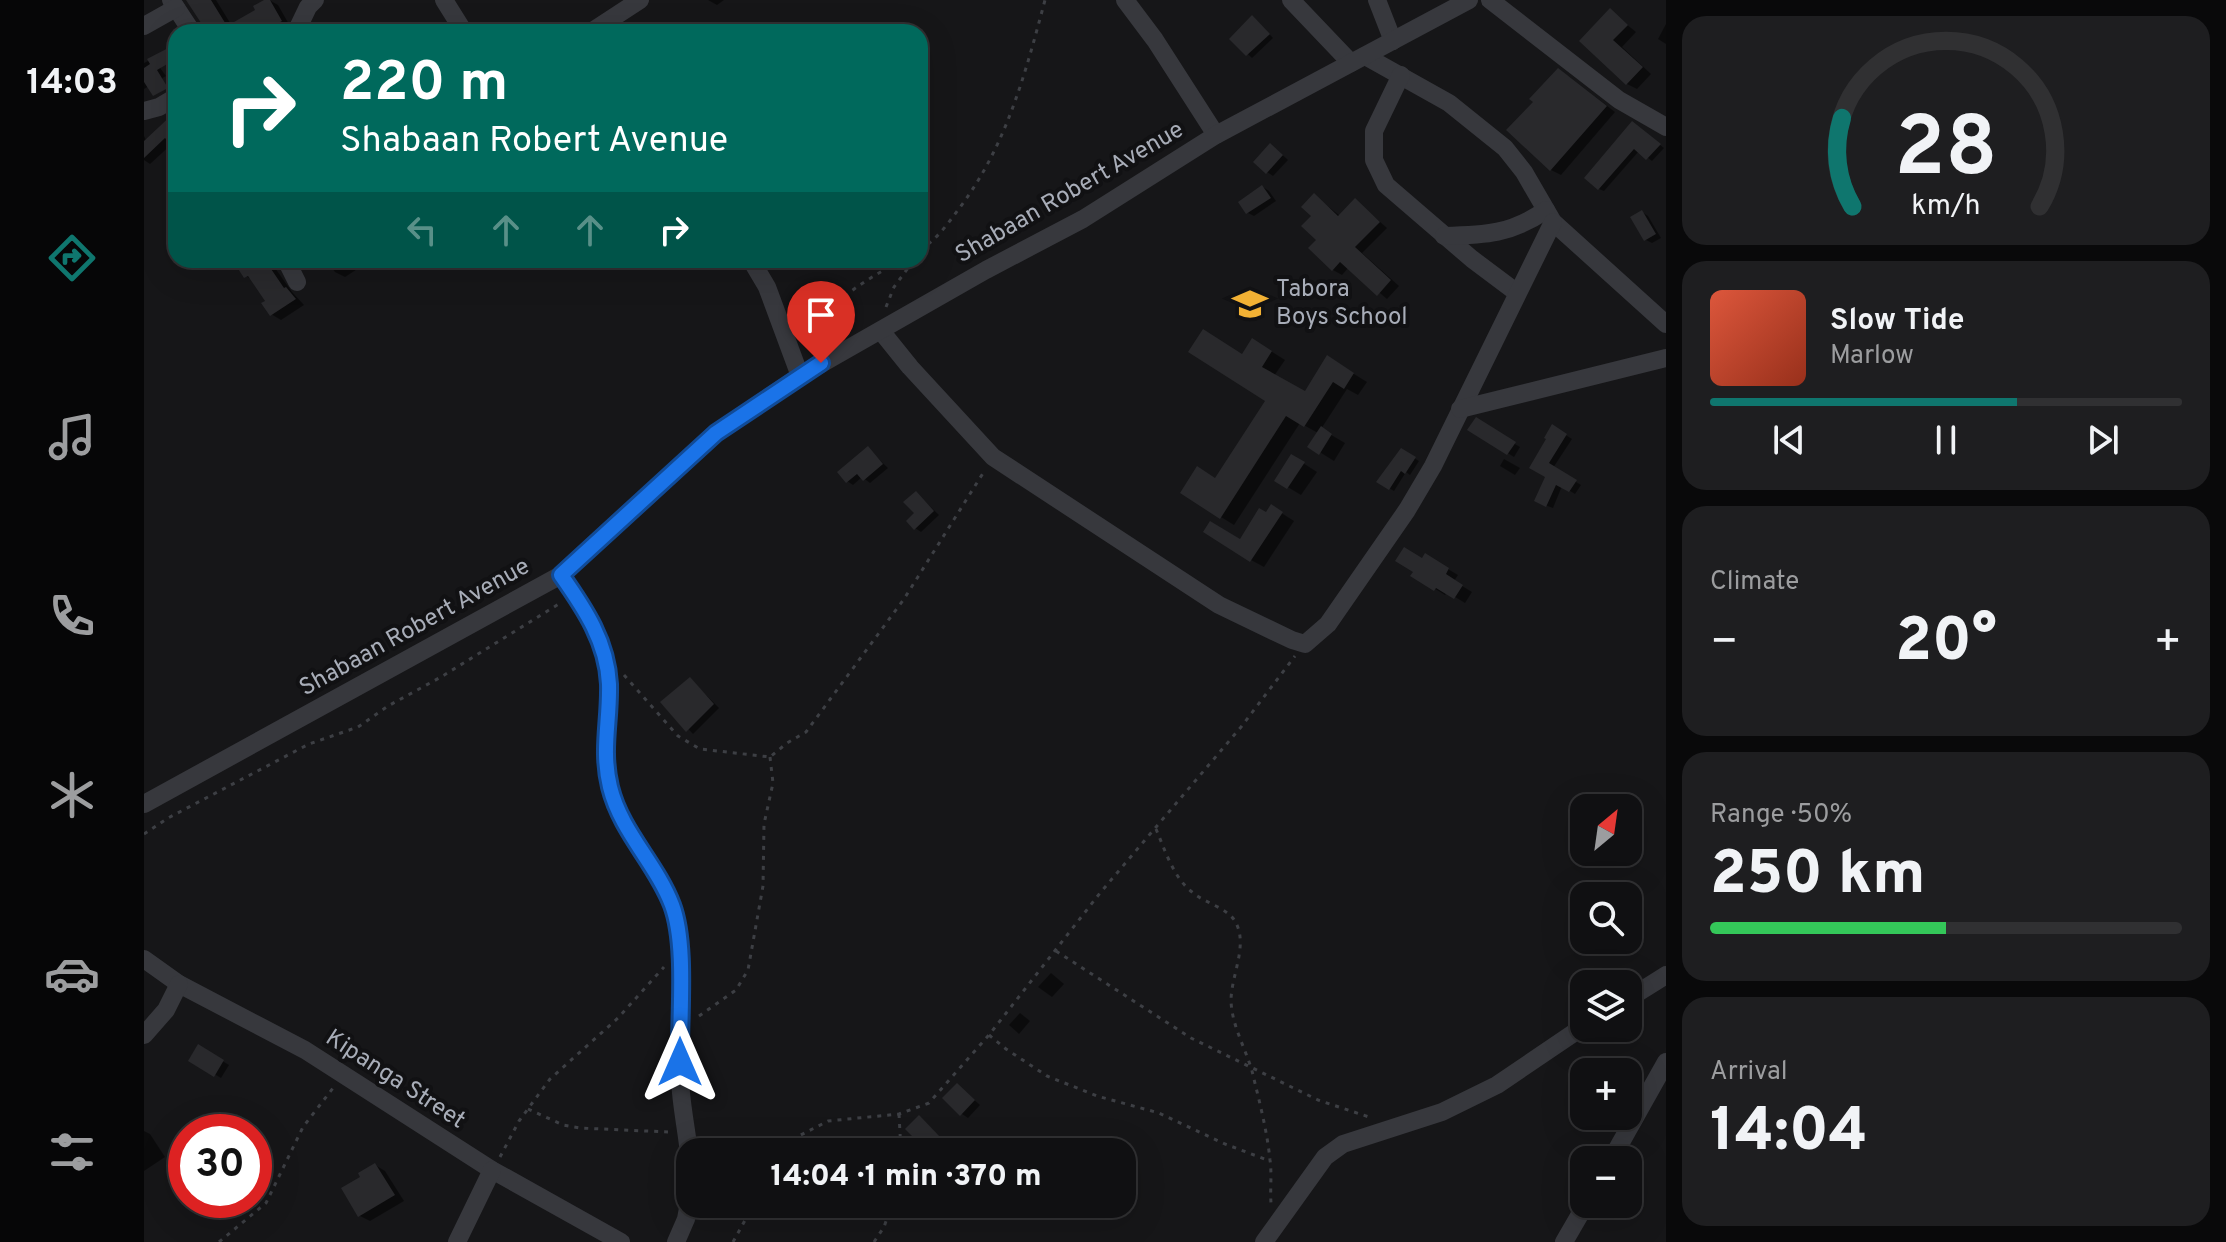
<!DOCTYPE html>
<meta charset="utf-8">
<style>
:root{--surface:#101012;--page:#1e1e20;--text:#f1f3f6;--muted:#9c9d9f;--line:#303032;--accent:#0f766e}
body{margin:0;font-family:Overpass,sans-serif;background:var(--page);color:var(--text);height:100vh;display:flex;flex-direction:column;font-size:30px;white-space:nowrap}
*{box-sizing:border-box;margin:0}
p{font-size:26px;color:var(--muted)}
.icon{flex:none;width:44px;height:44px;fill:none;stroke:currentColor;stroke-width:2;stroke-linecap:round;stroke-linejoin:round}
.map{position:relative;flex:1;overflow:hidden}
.side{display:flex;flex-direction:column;gap:16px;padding:16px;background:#09090a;width:560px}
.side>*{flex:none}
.guide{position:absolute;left:24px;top:24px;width:760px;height:244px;border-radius:24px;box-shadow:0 8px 32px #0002,0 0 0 2px var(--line);background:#00695c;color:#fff;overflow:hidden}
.needle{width:52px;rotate:29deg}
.buttons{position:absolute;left:1426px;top:794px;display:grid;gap:16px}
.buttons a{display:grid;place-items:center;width:72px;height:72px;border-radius:16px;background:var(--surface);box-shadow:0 8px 32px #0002,0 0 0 2px var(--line);font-size:40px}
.speed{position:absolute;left:24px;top:1114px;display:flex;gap:16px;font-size:40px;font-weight:700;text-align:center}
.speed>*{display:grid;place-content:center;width:104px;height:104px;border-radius:50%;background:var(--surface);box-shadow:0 8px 32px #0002,0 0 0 2px var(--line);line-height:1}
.speed .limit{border:12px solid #d22;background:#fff;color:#111}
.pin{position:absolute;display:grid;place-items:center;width:68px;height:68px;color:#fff;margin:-82px -34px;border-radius:50% 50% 50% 0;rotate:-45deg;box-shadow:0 0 8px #0007}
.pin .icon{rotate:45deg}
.me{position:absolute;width:88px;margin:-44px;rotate:0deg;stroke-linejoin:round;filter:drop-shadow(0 0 6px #0008)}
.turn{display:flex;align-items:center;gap:28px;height:168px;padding:0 40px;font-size:36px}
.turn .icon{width:104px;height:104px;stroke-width:2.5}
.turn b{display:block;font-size:56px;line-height:68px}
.lanes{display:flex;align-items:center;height:76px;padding:0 40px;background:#0003;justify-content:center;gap:40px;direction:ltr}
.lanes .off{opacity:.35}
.big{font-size:60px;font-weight:800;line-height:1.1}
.side .widget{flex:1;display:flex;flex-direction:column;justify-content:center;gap:12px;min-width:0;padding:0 28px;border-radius:24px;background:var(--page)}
.side .dial{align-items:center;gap:0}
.dial svg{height:208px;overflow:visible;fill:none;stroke:var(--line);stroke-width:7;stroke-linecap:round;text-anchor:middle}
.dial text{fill:var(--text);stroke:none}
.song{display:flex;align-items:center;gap:24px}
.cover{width:96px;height:96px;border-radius:12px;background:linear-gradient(135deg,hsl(10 70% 55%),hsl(10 70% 35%))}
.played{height:8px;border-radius:4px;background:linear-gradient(90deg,var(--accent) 65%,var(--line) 65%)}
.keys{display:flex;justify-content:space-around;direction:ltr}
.heat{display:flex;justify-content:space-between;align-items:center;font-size:44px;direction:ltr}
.charge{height:12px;border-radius:6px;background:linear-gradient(90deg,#34c759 50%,var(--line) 0)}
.trip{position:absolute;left:532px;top:1138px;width:460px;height:80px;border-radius:24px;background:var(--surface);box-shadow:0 8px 32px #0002,0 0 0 2px var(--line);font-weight:800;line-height:80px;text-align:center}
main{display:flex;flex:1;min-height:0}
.dock{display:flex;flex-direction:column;width:144px;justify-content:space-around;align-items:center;background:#060607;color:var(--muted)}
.dock .icon{width:56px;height:56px}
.dock .active{color:var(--accent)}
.dock b{font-size:36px;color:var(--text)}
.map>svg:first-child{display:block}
.shadow{fill:#0007}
.building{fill:#29292c}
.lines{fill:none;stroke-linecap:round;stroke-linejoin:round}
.path{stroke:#3d3f44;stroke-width:3;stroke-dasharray:4 6;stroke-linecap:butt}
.minor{stroke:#37383d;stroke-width:18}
.route-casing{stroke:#114b97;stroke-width:20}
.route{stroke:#1a73e8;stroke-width:14}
.labels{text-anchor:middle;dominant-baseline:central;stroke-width:8;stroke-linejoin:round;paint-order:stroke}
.street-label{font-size:24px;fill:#a8adb8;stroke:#111113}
.poi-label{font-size:24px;fill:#a8adb8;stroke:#111113;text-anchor:start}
</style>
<main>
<nav class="dock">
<b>14:03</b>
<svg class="icon active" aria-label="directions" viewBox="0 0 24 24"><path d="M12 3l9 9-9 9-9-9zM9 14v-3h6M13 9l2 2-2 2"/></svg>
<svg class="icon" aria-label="music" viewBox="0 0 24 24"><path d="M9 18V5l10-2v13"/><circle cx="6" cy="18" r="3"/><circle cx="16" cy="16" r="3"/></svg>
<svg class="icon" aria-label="phone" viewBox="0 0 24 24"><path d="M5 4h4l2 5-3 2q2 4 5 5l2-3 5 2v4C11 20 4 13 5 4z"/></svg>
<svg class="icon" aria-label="climate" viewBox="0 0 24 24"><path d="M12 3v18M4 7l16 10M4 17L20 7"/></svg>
<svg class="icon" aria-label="car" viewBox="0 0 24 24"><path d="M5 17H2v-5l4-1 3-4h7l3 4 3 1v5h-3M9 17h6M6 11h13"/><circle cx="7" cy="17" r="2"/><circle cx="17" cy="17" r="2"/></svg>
<svg class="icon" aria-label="filters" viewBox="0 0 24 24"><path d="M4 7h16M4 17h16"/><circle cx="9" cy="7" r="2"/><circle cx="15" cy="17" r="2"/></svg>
</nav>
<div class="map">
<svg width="1522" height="1242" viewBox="0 0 1522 1242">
<rect width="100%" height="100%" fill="#161618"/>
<g class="shadow">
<polygon points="43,0 72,0 88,26 114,11 125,0 134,5 146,26 136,32 71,32"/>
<polygon points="564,0 580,0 573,5"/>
<polygon points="1466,11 1492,32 1478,47 1507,74 1493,89 1483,84 1438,41"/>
<polygon points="1112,20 1129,38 1108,58 1088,39"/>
<polygon points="1522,24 1522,44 1514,39"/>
<polygon points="6,60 14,65 22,76 0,89 0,63"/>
<polygon points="1424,76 1471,112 1417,175 1407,170"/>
<polygon points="32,115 32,147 29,143 6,164 0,160 0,136 2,140"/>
<polygon points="1493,127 1520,148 1508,161 1495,151 1460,191 1455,189"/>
<polygon points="1132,149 1144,160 1129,176 1123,172"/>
<polygon points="1119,187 1125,191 1132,201 1110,216 1104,213"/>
<polygon points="1171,196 1196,216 1211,200 1243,228 1218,253 1255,286 1243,299 1205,267 1198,275 1189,270 1175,240 1169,216"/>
<polygon points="1498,212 1504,216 1517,238 1508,243 1502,240"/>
<polygon points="102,260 130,260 134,266 131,268 148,292 160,305 137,320 127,314 123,301 110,281 102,276"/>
<polygon points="222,260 224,262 201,277 191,272 183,261"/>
<polygon points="1122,348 1141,360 1130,376 1161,393 1197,366 1223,382 1214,395 1203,389 1177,429 1201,443 1190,461 1166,446 1174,433 1156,423 1090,525 1077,517 1073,480 1123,401 1099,356"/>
<polygon points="1331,421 1376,447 1370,457 1325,429"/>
<polygon points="1409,427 1428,439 1409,468 1437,485 1431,494 1418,486 1409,508 1398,504"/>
<polygon points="724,449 744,468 726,483 718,477 709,485 703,481"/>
<polygon points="1258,451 1275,461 1266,475 1262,472 1250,491 1235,482"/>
<polygon points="1148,456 1173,472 1157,495 1132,480"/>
<polygon points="1360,459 1376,468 1371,475 1356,466"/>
<polygon points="772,493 795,515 777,532 771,528"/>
<polygon points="1128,507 1150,521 1120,567 1107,560 1096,541"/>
<polygon points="1282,556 1314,575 1310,581 1328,592 1321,603 1303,592 1301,595 1269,575"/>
<polygon points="546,679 575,708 549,734 519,702"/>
<polygon points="907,973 920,984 908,997 894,987"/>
<polygon points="876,1013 886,1021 875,1034 865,1025"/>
<polygon points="55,1047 85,1065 77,1078 47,1060"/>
<polygon points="813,1085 836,1105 824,1118 818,1114"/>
<polygon points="776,1117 805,1146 798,1152 787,1152"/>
<polygon points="76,1120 102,1132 56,1132 61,1122 71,1128"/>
<polygon points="0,1131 6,1134 21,1157 0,1171"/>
<polygon points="110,1157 122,1162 117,1174 110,1172"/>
<polygon points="231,1165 241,1171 260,1201 226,1221 216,1216 219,1177"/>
<polygon points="47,1200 63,1200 55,1207"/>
</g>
<g class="building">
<polygon points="42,0 67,0 83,26 111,10 109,6 120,0 126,0 138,21 119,32 63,32"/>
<polygon points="1466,8 1484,25 1469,40 1499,67 1482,85 1435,41"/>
<polygon points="1108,15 1126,34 1102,56 1085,39"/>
<polygon points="32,44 32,59 13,70 24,88 9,96 0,82 0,68 6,64 3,59"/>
<polygon points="1414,68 1463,106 1406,171 1362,130 1389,102 1385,99"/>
<polygon points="32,111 32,150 21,138 0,158 0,141"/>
<polygon points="1488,121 1517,144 1502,160 1490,149 1454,190 1440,178"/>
<polygon points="1126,143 1139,155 1122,174 1109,162"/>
<polygon points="1118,185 1127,198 1102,214 1094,202"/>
<polygon points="1170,193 1194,216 1211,198 1236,222 1211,247 1247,280 1233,296 1196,262 1188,271 1164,248 1172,240 1157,226 1167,216 1157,207"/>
<polygon points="1498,210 1512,234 1500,241 1486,217"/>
<polygon points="98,260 121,260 140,288 142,287 152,299 126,316 117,303 121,301 104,276 100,278 91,264"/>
<polygon points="1059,329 1098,354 1108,338 1128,351 1118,367 1161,391 1183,355 1210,373 1200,389 1189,382 1160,427 1142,416 1076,519 1036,493 1053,466 1071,478 1121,401 1044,352"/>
<polygon points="1332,417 1372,442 1363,455 1323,430"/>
<polygon points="1408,424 1423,434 1405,463 1433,480 1425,492 1412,485 1402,507 1390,501 1401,477 1385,468 1402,439 1400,438"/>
<polygon points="1177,426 1188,434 1175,455 1163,447"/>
<polygon points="724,446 739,464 719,481 713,474 702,483 693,472"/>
<polygon points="1257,448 1272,457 1261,474 1257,471 1245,490 1232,482"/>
<polygon points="1147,454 1161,462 1143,489 1130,481"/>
<polygon points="772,491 790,511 770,530 762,521 770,513 759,502"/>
<polygon points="1127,504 1139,512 1106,562 1059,532 1066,521 1096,539 1115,508 1122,512"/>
<polygon points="1260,547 1278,558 1281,553 1305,568 1302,574 1319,585 1310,599 1292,588 1290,591 1266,576 1269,572 1251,561"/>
<polygon points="546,677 570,704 542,732 516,702"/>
<polygon points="54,1044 80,1060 70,1077 44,1061"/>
<polygon points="813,1083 831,1100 816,1116 798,1098"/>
<polygon points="775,1115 800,1141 789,1152 784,1152 761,1129"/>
<polygon points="231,1163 251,1195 214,1217 197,1188 216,1177 214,1173"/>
</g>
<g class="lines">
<g class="path">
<path d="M776 250C792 240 803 225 814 210 862 147 881 75 901 0"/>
<polyline points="742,307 750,287 770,260"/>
<path d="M660 340C684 303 719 281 758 260"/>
<polyline points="480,675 534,736 556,749 626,757 643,743 662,732 760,599 841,470"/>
<path d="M1012 829C1021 850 1029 877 1048 892 1060 903 1085 908 1092 923 1104 946 1087 976 1087 1001 1088 1026 1101 1047 1108 1071 1115 1100 1123 1130 1126 1160 1128 1174 1126 1189 1127 1203"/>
<polyline points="0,834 24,818 165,744 214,727 244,706 297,677 418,602"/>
<polyline points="912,951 1047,1038 1174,1100 1228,1118"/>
<polyline points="555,1016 592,990 604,970 619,886 620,824 629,783 626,757"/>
<polyline points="845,1035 862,1049 903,1076 953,1096 1015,1113 1081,1144 1126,1161"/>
<polyline points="384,1109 419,1125 436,1128 524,1132"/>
<polyline points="755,1114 757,1152"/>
<polyline points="559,1139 584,1145 647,1140 684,1121 755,1114 785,1103 845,1035 956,893 1097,727 1151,656"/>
<polyline points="639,1152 646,1142"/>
<polyline points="356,1157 375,1121 406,1079 474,1018 520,967"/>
<polyline points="75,1242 122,1203 159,1127 189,1088"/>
<polyline points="589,1242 610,1204"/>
<polyline points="730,1242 740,1227 748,1204"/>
</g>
<g class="minor">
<polyline points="27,0 48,32"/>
<polyline points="300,0 320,32"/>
<polyline points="981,0 1011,40 1072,135"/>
<polyline points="1147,0 1207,63"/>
<polyline points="1233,0 1249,41"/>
<polyline points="1346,0 1475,100 1522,127"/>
<polyline points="0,26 32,8"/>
<polyline points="152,32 164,7 171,0"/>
<polyline points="447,32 496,0"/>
<polyline points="1221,56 1305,103 1361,148 1380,172 1409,222 1522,324"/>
<polyline points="1257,75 1230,131 1230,160 1242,185 1328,259 1372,292"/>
<polyline points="0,111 15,107 32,97"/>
<path d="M1300 236C1342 235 1367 234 1402 210"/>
<polyline points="142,260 153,282"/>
<polyline points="607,260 623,287 656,376"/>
<polyline points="737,331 766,367 849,457 1075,605 1148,640 1161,644 1184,624 1263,510 1289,466 1409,222"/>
<polyline points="1316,409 1522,358"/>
<path d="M417 575C441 608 463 642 465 684 466 721 457 750 466 787 477 831 511 863 528 905 544 948 534 1030 536 1079 537 1107 544 1135 546 1164"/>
<polyline points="0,804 417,575 572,433 656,376 842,270 939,219 1072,135 1325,0"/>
<polyline points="0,959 35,984 161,1050 348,1170 477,1242"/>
<polyline points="1484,999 1522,975"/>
<polyline points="0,1035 22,1010 35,984"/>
<polyline points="1467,1160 1522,1062"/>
<polyline points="313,1242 348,1170"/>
<polyline points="532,1242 542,1219 546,1198"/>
<polyline points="1120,1242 1181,1157 1199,1144 1298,1112 1353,1085 1440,1026"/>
<polyline points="1420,1242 1442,1204"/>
</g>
</g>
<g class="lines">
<g class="route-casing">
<path id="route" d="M536 1062C535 1017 543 945 528 905 512 863 477 832 466 787 457 749 466 722 465 684 463 642 441 609 417 575L572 433 677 363"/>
</g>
<use href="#route" class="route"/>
</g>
<defs>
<g id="school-bare" transform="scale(2.76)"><path d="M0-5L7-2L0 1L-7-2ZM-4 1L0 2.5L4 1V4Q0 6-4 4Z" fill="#f2b134" stroke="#111113" stroke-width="2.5" paint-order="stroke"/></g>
</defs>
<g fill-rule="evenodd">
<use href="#school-bare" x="1106" y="304"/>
</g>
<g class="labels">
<g class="street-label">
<text transform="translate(926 193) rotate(-30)">Shabaan Robert Avenue</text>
<text transform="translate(271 628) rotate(-29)">Shabaan Robert Avenue</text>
<text transform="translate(251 1080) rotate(33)">Kipanga Street</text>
</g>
<g class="poi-label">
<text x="1132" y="290">Tabora<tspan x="1132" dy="28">Boys School</tspan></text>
</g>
</g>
</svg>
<div class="buttons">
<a><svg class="needle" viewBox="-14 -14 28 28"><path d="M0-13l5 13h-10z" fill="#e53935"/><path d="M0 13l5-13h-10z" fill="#9c9d9f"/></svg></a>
<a><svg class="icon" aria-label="search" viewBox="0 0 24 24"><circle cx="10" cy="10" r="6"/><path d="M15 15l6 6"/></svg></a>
<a><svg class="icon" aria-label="layers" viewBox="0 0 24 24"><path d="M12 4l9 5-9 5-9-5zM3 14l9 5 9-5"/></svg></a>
<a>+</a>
<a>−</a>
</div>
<div class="speed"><div class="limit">30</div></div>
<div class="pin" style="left:677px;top:363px;background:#d93025"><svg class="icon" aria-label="arrive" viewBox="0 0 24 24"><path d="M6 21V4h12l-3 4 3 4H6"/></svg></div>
<svg class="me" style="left:536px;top:1062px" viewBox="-20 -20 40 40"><path d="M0-17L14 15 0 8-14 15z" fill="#1a73e8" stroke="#fff" stroke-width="4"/></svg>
<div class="trip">14:04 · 1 min · 370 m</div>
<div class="guide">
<div class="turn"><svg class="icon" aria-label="right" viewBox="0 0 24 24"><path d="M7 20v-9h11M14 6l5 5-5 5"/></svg><div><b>220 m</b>Shabaan Robert Avenue</div></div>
<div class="lanes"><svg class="icon off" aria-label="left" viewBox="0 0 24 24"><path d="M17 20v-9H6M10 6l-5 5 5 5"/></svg><svg class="icon off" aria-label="ahead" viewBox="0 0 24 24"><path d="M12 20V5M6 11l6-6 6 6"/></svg><svg class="icon off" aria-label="ahead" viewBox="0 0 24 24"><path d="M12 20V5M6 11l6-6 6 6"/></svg><svg class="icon" aria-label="right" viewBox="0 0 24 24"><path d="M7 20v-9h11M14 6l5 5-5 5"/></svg></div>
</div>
</div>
<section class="side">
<div class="widget dial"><svg viewBox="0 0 100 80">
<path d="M14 69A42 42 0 1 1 86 69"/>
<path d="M14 69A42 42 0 0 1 10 35" stroke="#0f766e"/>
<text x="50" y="56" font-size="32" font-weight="700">28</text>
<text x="50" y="72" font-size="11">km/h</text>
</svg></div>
<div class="widget">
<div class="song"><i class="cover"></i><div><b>Slow Tide</b><p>Marlow</p></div></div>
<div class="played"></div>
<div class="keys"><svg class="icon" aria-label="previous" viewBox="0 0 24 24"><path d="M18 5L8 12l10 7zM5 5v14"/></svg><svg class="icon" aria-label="pause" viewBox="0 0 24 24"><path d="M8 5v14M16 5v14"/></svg><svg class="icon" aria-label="next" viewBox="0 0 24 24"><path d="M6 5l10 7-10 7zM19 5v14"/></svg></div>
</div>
<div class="widget"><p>Climate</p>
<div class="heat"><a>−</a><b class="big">20°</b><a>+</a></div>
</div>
<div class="widget"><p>Range · 50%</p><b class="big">250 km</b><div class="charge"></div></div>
<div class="widget"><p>Arrival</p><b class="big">14:04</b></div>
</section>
</main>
